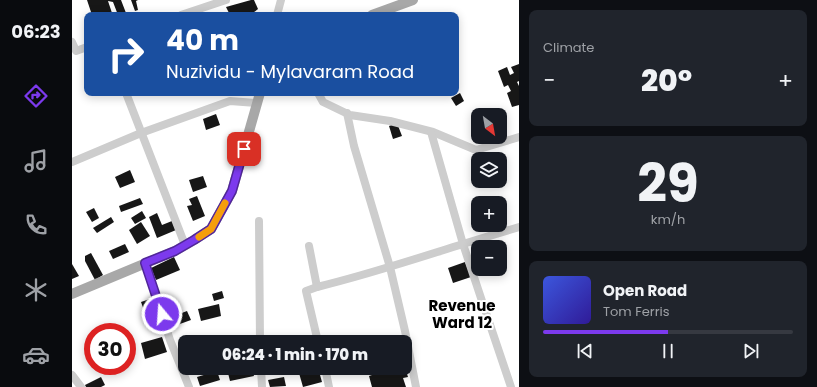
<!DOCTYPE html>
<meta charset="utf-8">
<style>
:root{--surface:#171b24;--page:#20242c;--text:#f1f3f6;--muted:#9ea1a6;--line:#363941;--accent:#7c3aed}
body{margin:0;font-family:Poppins,sans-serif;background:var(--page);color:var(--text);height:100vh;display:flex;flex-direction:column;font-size:15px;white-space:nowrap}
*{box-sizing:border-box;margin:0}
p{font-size:13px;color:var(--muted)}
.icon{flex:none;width:22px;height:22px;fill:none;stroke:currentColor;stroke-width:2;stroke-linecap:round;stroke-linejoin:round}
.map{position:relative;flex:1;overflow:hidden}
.sheet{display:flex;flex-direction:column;gap:10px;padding:10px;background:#0d0f14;width:298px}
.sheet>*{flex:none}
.banner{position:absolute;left:12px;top:12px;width:375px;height:84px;border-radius:8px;box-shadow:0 2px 10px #0003;background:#1a4fa0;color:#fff;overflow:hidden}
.needle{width:26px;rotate:149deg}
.controls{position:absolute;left:399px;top:108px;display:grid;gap:8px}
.controls a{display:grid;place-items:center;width:36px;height:36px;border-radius:8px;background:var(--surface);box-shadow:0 2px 10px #0003;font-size:20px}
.speed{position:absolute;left:12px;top:323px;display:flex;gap:8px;font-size:20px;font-weight:700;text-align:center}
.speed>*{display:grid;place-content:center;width:52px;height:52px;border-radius:50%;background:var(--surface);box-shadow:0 2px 10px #0003;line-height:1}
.speed .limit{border:6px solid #d22;background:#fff;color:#111}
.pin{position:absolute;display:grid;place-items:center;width:34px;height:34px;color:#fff;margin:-17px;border-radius:8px;box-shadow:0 2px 6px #0006}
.me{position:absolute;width:44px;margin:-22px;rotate:342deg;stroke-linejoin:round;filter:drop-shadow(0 0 3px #0008)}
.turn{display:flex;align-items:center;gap:14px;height:84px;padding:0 16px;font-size:18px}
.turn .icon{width:52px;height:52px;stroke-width:2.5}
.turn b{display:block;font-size:28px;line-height:34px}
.big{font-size:30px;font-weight:800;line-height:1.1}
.sheet .widget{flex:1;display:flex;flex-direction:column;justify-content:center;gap:6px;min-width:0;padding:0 14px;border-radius:8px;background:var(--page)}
.sheet .dial{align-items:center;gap:0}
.dial b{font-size:52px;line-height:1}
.song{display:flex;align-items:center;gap:12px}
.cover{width:48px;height:48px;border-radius:6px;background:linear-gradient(135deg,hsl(230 70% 55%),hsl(250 70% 35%))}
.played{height:4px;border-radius:2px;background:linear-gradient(90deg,var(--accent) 50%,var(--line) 50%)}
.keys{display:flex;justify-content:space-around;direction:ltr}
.heat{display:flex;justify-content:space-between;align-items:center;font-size:22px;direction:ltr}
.trip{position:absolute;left:106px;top:335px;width:234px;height:40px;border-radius:8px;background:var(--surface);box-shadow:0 2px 10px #0003;font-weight:800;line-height:40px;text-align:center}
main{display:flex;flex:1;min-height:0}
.tabs{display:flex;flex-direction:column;width:72px;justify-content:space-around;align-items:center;background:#090b0e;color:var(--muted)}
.tabs .icon{width:28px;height:28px}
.tabs .current{color:var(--accent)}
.tabs b{font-size:18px;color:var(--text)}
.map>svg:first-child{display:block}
.building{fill:#171717}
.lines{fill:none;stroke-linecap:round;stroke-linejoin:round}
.minor{stroke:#cdcdcd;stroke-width:8}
.major{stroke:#a8a8a8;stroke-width:10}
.route-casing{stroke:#51269a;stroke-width:10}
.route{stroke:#7c3aed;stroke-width:7}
.slow{stroke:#f59e0b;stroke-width:7}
.labels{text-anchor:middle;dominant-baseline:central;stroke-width:4;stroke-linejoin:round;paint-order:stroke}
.district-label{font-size:15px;font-weight:bold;fill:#000;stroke:#fff}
</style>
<main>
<nav class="tabs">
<b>06:23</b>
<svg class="icon current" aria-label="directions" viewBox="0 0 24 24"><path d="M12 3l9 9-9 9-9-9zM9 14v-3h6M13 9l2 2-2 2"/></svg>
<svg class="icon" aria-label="music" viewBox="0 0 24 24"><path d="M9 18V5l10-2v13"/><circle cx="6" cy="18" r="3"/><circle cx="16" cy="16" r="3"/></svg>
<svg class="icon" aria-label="phone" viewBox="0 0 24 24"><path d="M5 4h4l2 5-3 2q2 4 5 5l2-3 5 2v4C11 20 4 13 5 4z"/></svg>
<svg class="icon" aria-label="climate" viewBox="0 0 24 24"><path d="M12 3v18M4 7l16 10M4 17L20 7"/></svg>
<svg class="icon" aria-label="car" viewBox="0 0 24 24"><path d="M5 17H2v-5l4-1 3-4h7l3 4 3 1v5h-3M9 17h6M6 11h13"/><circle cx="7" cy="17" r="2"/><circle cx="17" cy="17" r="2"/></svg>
</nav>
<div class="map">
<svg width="447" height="387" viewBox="0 0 447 387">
<rect width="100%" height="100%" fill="#fff"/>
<g class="building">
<polygon points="15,0 49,0 54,13 50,15 46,15 41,2 36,1 40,13 34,15 20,15"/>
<polygon points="59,0 66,0 64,1 66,10 63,11"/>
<polygon points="179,0 182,0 186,9 181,13 176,15 158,15 154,7"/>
<polygon points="447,64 447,81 445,82 447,86 447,105 440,107 435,93 439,91 436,85 432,87 426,71 435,67 438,75 442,73 439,67"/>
<polygon points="388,93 392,101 384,106 379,98"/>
<polygon points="144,114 148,125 134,130 131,119"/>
<polygon points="325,123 330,136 321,139 317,126"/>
<polygon points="58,170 63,182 48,188 43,177"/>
<polygon points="131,176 135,187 121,192 117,180"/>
<polygon points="125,196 133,216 121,221 115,206 120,205 117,199"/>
<polygon points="68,198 71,204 49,212 47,206"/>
<polygon points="22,208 27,218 20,222 14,212"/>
<polygon points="70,211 74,218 63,224 59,218"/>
<polygon points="85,213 90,225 100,221 104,230 85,238 77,217"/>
<polygon points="39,217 42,222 25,233 21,228"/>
<polygon points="69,222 78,236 65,244 57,230"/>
<polygon points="53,244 57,252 41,259 37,251"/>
<polygon points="19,253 31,275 23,280 13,261 13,256"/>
<polygon points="102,257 108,270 84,280 79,268"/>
<polygon points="393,262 399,277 381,283 376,268"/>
<polygon points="0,264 7,276 0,279"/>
<polygon points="150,291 152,298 142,301 140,294"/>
<polygon points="81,298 85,308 73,313 69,302"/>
<polygon points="147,304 149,316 129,321 126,309"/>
<polygon points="115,311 119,320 105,325 102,316"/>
<polygon points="100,315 103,322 96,325 93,318"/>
<polygon points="90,337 95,352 73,359 69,343"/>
<polygon points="246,368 250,382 231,387 227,373"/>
<polygon points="321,368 333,368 336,377 331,378 334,387 300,387 297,376"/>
<polygon points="180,369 182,376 158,381 156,373"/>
<polygon points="145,371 148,380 128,386 125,377"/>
<polygon points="29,377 33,385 29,387 14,387 13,385"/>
<polygon points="212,377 214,386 198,387 196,380"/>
</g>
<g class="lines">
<g class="minor">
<polyline points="109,15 154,0"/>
<polyline points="205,15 209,0"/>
<polyline points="0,42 4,51 15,47"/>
<polyline points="54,93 113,245"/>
<polyline points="246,93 251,102 278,115 318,121 361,132 404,150 447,137"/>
<polyline points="275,113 282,146 318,267 333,331 344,387"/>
<polyline points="359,132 391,244 447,227"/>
<polyline points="0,162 69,133 158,101 185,103"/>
<polyline points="187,221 188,342"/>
<path d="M237 246 245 287C295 275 343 259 391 244L411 304 439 387"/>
<polyline points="73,263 98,340 117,387"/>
<polyline points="245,287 234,291 246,342"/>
<polyline points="189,368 190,387"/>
<polyline points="253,368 257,387"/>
<polyline points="0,375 9,387"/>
</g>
<g class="major">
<polyline points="300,15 341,0"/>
<polyline points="0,294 103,251 122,240 139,229 160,191 188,93"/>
</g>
</g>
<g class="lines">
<g class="route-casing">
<polyline id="route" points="90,314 73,263 103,251 122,240 139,229 160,191 172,149"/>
</g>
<use href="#route" class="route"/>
<polyline class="slow" points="127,237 139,229 153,203"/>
</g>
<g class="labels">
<g class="district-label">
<text x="390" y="305">Revenue<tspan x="390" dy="17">Ward 12</tspan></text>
</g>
</g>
</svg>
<div class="controls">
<a><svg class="needle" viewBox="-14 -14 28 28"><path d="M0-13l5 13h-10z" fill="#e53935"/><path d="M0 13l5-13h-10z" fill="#9ea1a6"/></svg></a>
<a><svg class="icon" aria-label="layers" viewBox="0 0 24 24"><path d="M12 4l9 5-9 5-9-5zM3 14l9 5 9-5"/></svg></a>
<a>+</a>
<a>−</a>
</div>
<div class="speed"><div class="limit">30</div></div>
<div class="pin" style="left:172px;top:149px;background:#d93025"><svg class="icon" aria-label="arrive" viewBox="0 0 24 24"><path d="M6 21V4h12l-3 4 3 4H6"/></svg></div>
<svg class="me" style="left:90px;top:314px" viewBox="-20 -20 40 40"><circle r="17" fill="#7c3aed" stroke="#fff" stroke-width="3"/><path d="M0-11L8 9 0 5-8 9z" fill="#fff"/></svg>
<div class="trip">06:24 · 1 min · 170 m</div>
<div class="banner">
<div class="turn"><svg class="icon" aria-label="right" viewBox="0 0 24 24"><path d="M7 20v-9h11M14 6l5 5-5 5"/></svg><div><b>40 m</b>Nuzividu - Mylavaram Road</div></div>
</div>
</div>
<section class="sheet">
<div class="widget"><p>Climate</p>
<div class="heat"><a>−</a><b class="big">20°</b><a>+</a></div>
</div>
<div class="widget dial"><b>29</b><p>km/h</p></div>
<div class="widget">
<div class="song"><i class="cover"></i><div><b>Open Road</b><p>Tom Ferris</p></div></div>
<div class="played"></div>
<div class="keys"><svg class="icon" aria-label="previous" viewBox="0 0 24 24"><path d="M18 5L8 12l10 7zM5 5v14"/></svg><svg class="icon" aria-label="pause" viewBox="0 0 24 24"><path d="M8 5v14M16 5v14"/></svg><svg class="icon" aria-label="next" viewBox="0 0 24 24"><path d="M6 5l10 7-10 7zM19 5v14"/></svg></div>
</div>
</section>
</main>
